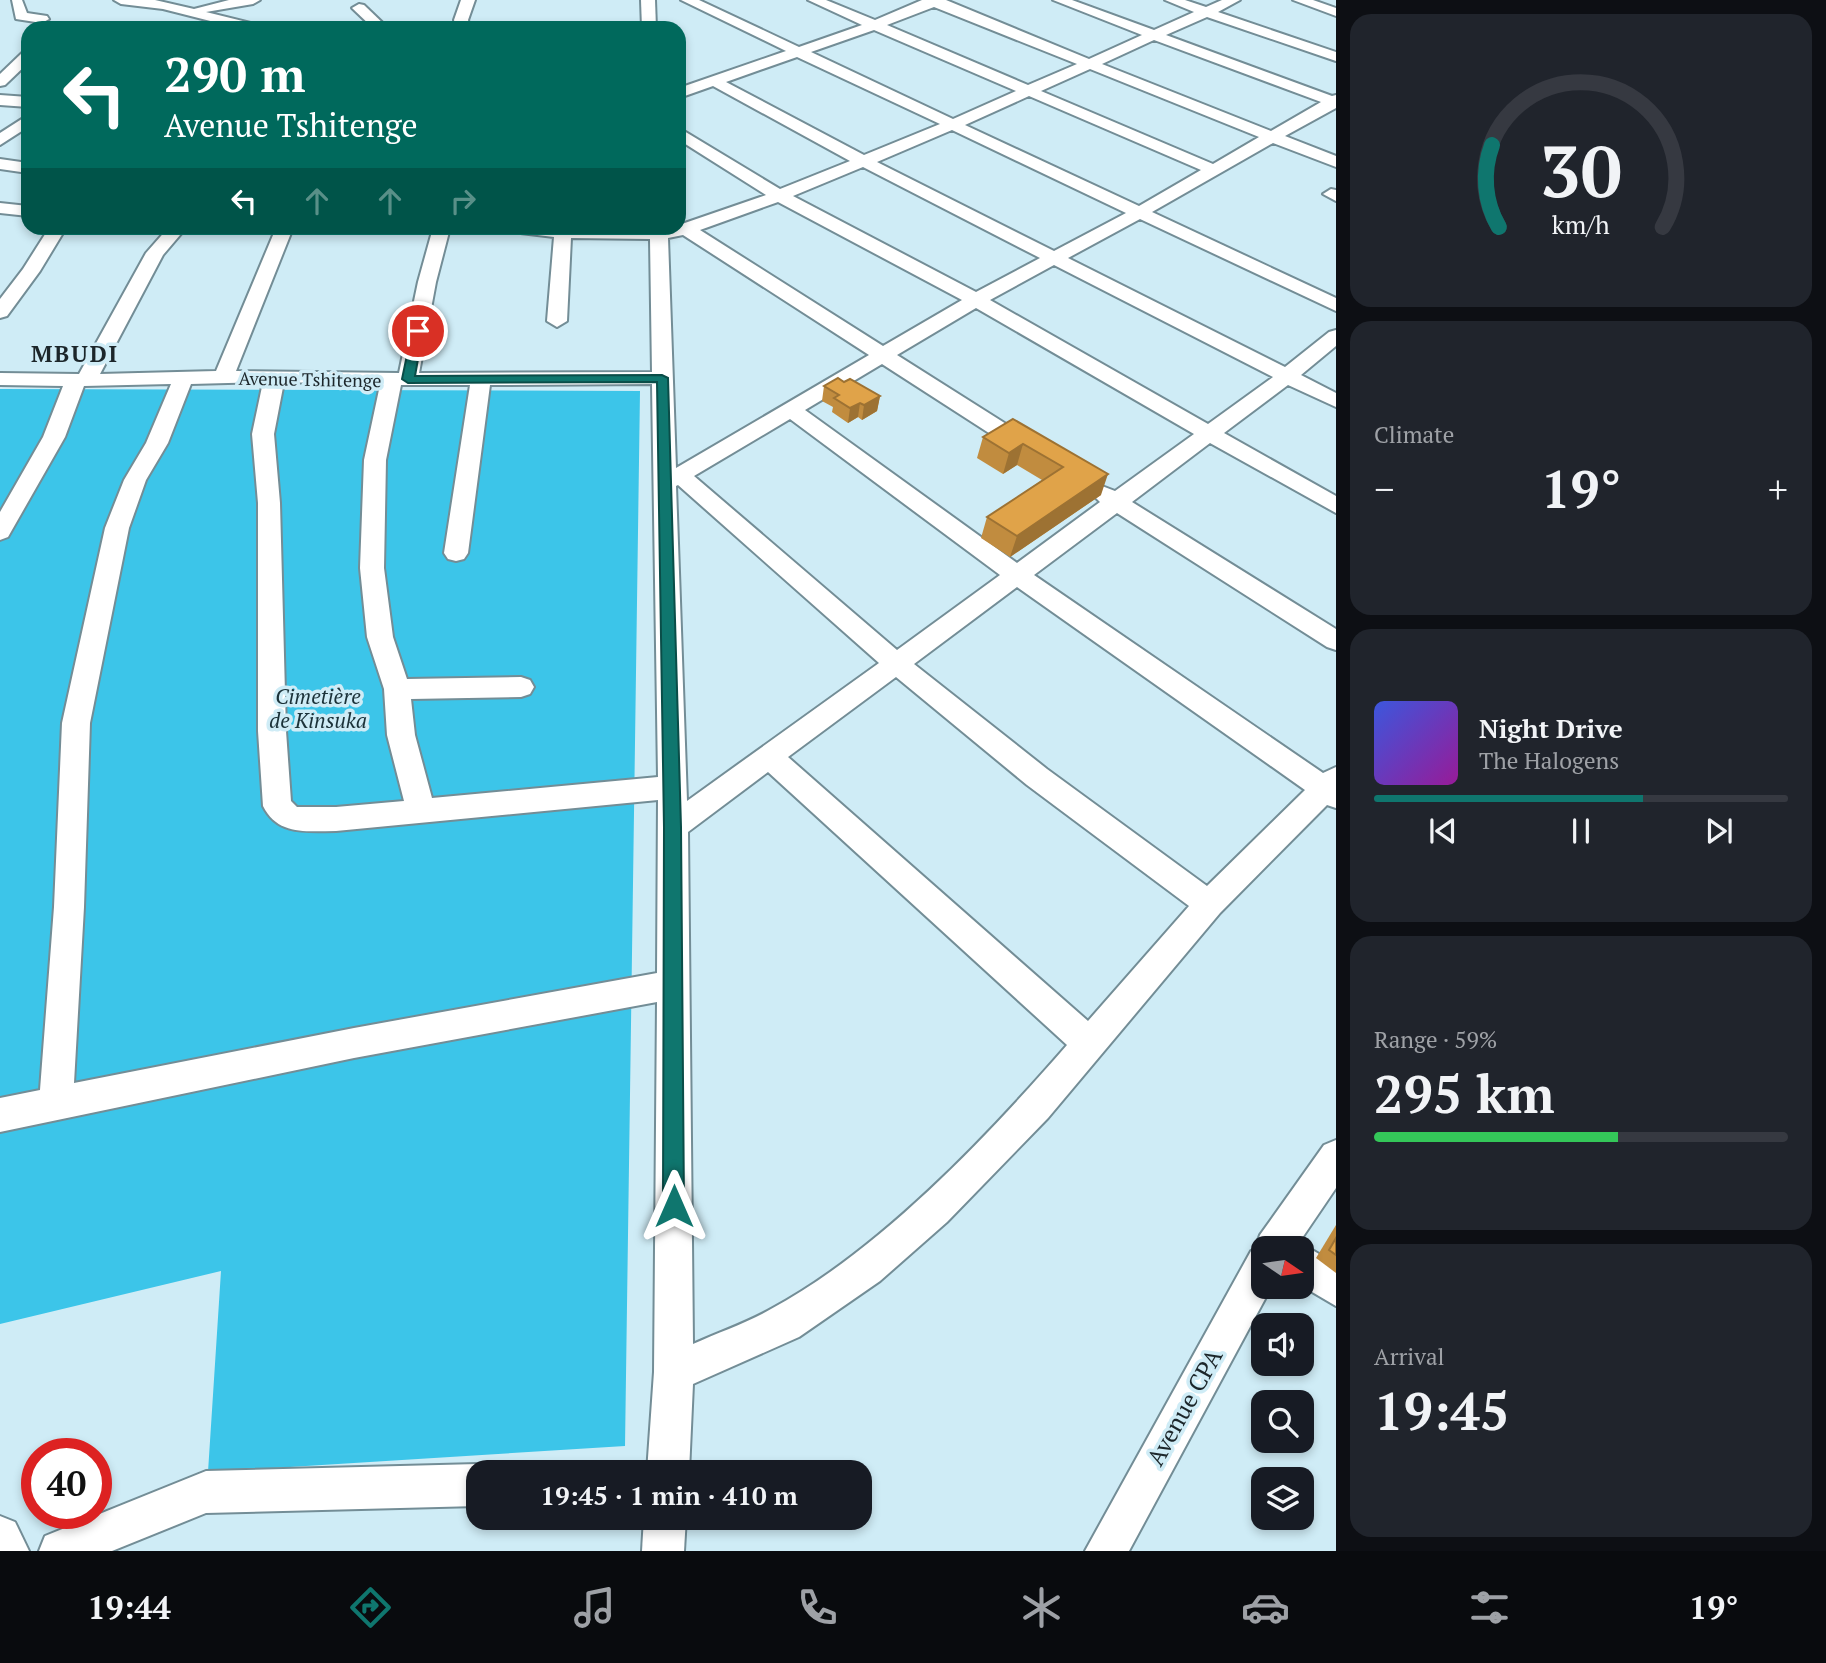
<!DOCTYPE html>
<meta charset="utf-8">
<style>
:root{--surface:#171b24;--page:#20242c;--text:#f1f3f6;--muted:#9ea1a6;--line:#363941;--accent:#0f766e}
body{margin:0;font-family:"PT Serif",serif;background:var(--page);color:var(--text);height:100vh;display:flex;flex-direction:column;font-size:26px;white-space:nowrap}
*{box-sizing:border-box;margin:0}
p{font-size:23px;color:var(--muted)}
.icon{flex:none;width:38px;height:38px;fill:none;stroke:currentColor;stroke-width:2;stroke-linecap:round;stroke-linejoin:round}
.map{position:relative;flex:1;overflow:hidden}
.details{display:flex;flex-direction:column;gap:14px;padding:14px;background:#0d0f14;width:490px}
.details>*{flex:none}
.guide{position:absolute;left:21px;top:21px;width:665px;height:214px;border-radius:21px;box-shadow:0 4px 10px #0003;background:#00695c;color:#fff;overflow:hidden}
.needle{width:46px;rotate:103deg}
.controls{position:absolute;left:1251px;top:1236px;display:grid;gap:14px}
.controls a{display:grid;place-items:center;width:63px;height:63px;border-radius:14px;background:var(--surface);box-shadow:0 4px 10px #0003;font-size:35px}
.speed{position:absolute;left:21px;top:1438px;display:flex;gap:14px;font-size:35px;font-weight:700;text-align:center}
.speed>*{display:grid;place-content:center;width:91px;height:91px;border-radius:50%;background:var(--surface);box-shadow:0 4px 10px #0003;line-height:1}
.speed .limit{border:10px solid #d22;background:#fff;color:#111}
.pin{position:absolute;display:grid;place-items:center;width:60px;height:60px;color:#fff;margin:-30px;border:4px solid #fff;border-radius:50%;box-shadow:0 2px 7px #0007}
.me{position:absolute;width:77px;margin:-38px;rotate:0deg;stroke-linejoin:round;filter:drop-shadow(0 0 5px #0008)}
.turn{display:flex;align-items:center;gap:24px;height:147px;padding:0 28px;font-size:32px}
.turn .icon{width:91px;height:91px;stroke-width:2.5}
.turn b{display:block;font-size:49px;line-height:60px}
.lanes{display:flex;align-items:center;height:66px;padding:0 28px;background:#0003;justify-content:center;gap:35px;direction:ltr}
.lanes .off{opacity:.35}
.big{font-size:52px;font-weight:700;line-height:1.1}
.details .tile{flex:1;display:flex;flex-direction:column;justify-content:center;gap:10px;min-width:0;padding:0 24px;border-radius:21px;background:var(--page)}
.details .dial{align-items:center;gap:0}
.dial svg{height:182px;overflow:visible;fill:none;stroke:var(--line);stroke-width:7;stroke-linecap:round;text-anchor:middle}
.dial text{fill:var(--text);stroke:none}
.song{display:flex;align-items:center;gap:21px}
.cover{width:84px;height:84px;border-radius:10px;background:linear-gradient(135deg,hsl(230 70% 55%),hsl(300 70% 35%))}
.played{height:7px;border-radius:4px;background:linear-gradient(90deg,var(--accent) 65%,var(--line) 65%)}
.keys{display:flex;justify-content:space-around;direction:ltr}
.heat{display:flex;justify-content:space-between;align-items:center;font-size:38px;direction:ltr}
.charge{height:10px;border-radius:5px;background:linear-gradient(90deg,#34c759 59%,var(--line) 0)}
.trip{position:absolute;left:466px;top:1460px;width:406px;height:70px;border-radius:21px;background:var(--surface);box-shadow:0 4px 10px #0003;font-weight:700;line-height:70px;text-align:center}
.tabs{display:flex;height:112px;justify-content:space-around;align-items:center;background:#090b0e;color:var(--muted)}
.tabs .icon{width:49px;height:49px}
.tabs .current{color:var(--accent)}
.tabs b{font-size:32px;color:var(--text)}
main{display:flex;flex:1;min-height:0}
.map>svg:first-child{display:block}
.green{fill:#3cc5e9}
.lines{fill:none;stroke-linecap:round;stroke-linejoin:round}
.minor-casing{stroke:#738d96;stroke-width:4}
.minor{fill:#fff;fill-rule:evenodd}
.wall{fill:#c18c3f}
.shaded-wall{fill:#9d7233}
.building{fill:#e0a349;stroke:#9d7233;stroke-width:2}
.route{fill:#0f766e;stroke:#0a4d48;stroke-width:2}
.labels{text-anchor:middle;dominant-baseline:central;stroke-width:7;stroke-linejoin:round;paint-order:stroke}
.far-street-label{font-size:18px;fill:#1c262a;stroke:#cfecf6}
.park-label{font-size:21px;font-style:italic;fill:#1b3239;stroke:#cfecf6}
.far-district-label{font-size:23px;font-weight:bold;letter-spacing:2px;fill:#1c262a;stroke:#cfecf6}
.near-street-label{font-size:24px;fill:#1c262a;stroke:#cfecf6}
</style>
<main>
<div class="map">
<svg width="1336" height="1551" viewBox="0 0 1336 1551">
<rect width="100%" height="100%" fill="#cfecf6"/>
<polygon class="green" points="0,389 640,391 625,1446 208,1472 221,1271 0,1324"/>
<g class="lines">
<g class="minor-casing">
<g id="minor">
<polygon points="12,0 22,0 27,13 47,16 49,19 42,23 16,19"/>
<polygon points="114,0 155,0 194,9 229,0 260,0 253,4 206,12 259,25 261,28 238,28 163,9 121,4"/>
<polygon points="461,0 475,0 468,20 470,28 456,28 454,20"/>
<polygon points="641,0 655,0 656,28 642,28"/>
<path d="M681 0H699L799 47 862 25 808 0H826L875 20 922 0H946L1089 59 1142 35 1053 0H1072L1154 30 1194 12 1165 0H1185L1206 7 1222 0H1240L1218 12 1336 52V61L1207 17 1166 35 1332 96 1336 95V108L1285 136 1336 156V167L1273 143 1152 212 1336 298V311L1140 219 1068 258 1285 367 1329 332 1336 330V346L1301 375 1336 393V407L1288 385 1224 433 1336 496V513L1210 443 1132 502 1336 629V650L1327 647 1117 513 1034 575 1323 773 1336 767V808L1327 805 1220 913 1048 1118 947 1222 880 1281 799 1337 693 1384 689 1472H647L654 1372 657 1002 354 1058 0 1132V1098L40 1090 54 907 62 723 105 528 124 480 146 443 171 384 84 386 65 437 8 537 0 540V512L43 437 63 386 0 385V373L79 374 146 253 168 228H186L163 255 100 374 216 371 276 228H293L236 371 399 373 418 282 433 228H450L436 282 419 373 652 372 650 239 571 238 567 321 557 327 547 321 554 237 512 232 510 228H679V225L766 195 679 140V128L780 189 850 161 713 86 679 98V88L786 51ZM934 7 1077 64 1028 85 887 25ZM874 30 1016 91 953 119 811 52ZM1154 40 1321 102 1271 131 1102 64ZM797 57 940 124 864 155 726 82ZM1090 69 1259 137 1213 164 1041 91ZM1029 96 1201 170 1139 206 965 125ZM952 130 1126 213 1054 251 877 162ZM863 167 1040 258 976 292 793 196ZM778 202 962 300 883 346 700 230ZM683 235 869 355 676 468 668 238ZM1054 265 1273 377 1208 424 990 300ZM976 308 1194 434 1115 491 1102 486 1094 488 1091 493 1100 502 1017 563 805 410 882 364 1020 453H1036L1039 448 1036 443 897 355ZM263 382 252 434 258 503V731L263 806C278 836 307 831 336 831L658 800 657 973 354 1028 74 1083 84 907 90 723 129 528 146 480 168 443 191 384ZM284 382 380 385 364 460 360 568 367 637 384 689 387 735 404 801 336 807H297L291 801 286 731 280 503 274 434ZM652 384 658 777 432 798 415 735 411 699 521 697 530 694 534 687 530 680 521 677 407 679 393 637 384 568 386 460 401 385H470L444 553 448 559 456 561 464 559 468 553 490 385ZM790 419 1000 575 897 650 694 476ZM678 485 879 663 687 801 676 486ZM1017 587 1305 790 1207 886 1047 769 914 664ZM896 677 1027 785 1189 906 1088 1021 788 757ZM768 772 1067 1045C987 1137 879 1251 771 1309 747 1323 719 1332 693 1344L688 832Z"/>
<polygon points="1293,0 1313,0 1336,8 1336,16"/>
<polygon points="359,4 364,5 388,28 373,28 352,8"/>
<polygon points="28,51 28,63 5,85 0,86 0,74 23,52"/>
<polygon points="0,95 28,97 28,107 0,105"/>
<polygon points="28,115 28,127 0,145 0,133"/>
<polygon points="0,159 28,163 28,173 0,169"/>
<polygon points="1331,189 1336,190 1336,201 1323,194"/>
<polygon points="0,203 28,206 28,216 0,213"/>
<polygon points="49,228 66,228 40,271 7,316 0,318 0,299 23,269"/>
<polygon points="1336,1140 1336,1188 1296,1247 1302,1244 1336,1264 1336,1306 1302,1286 1302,1248 1264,1248 1264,1286 1272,1286 1129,1551 1085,1551 1251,1251 1255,1249 1260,1235 1324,1145"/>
<polygon points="478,1464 493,1472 478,1472 478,1506 206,1513 112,1551 39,1551 45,1536 206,1471"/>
<polygon points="0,1516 15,1522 29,1551 0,1551"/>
<polygon points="644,1517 686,1517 684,1551 642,1551"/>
</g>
</g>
<use href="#minor" class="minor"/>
</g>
<g class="wall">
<polygon points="844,382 880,396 877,411 862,420 858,417 848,423 832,412 833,407 822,401 824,386"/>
<polygon points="1013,419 1101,495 1010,557 981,538 987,517 1042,480 1017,465 1003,474 977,458 983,437"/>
<polygon points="1336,1225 1336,1273 1316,1258"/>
</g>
<g class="shaded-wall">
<polygon points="880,396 877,411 862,420 864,405"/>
<polygon points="860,403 858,417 848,423 850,408"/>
<polygon points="1023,444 1017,465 1003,474 1009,453"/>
<polygon points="1108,474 1101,495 1010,557 1017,536"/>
</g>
<g class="building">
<polygon points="838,378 844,382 850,379 880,396 864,405 860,403 850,408 834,398 839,395 824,386"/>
<polygon points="1013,419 1108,474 1017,536 987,517 1063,467 1023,444 1009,453 983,437"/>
<polygon points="1336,1238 1336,1255 1329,1250"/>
</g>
<polygon class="route" points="418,327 423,331 415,376 662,375 668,378 681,827 684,1206 681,1213 674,1216 666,1213 663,1206 664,827 657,382 408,383 402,379 412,331"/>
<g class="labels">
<g class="far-street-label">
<text transform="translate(310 379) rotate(1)">Avenue Tshitenge</text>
</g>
<g class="park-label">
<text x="318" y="696">Cimetière<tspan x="318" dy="24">de Kinsuka</tspan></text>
</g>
<g class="far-district-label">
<text x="75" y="353">MBUDI</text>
</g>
<g class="near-street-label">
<text transform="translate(1184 1407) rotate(-61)">Avenue CPA</text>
</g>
</g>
</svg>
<div class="controls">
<a><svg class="needle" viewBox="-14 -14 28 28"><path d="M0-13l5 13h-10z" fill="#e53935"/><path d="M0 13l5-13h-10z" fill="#9ea1a6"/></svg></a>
<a><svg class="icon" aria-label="sound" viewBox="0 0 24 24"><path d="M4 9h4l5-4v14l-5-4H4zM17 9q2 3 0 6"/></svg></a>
<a><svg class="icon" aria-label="search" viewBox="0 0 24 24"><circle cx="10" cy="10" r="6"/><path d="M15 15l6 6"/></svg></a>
<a><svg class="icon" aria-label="layers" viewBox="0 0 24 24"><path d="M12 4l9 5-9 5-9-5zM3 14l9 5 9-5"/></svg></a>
</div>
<div class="speed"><div class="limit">40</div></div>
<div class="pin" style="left:418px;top:331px;background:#d93025"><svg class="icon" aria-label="arrive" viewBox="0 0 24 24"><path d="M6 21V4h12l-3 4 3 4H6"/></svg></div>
<svg class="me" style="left:674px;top:1206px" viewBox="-20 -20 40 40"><path d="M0-17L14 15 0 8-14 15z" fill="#0f766e" stroke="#fff" stroke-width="4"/></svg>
<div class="trip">19:45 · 1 min · 410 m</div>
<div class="guide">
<div class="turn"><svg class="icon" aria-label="left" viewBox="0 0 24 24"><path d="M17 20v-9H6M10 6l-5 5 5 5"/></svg><div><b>290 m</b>Avenue Tshitenge</div></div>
<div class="lanes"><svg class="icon" aria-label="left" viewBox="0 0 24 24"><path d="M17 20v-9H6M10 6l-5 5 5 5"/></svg><svg class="icon off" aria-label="ahead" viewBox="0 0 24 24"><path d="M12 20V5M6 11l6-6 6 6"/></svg><svg class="icon off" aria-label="ahead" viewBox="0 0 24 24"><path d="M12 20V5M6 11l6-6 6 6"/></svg><svg class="icon off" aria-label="right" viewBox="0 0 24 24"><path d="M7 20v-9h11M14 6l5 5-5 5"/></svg></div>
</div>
</div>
<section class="details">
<div class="tile dial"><svg viewBox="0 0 100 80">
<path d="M14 69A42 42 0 1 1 86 69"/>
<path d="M14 69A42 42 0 0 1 11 33" stroke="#0f766e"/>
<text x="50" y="56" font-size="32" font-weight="700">30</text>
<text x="50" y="72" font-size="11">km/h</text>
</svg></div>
<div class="tile"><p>Climate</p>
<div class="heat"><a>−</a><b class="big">19°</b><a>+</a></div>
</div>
<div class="tile">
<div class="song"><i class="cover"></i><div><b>Night Drive</b><p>The Halogens</p></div></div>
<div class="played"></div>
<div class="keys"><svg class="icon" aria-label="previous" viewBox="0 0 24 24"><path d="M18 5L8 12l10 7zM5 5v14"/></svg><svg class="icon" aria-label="pause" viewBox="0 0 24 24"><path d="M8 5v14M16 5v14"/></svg><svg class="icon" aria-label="next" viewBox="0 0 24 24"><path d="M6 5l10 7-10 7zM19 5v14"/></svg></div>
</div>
<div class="tile"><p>Range · 59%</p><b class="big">295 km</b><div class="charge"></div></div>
<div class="tile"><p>Arrival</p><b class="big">19:45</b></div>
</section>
</main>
<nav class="tabs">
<b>19:44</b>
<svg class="icon current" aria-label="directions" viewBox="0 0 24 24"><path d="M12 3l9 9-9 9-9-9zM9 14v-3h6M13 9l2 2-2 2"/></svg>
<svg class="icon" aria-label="music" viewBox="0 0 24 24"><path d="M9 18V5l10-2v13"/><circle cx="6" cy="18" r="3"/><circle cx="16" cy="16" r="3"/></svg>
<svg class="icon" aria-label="phone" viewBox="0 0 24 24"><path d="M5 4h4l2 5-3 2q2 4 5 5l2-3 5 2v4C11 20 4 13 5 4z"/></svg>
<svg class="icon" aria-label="climate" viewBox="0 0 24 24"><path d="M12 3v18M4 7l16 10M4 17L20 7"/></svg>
<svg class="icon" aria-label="car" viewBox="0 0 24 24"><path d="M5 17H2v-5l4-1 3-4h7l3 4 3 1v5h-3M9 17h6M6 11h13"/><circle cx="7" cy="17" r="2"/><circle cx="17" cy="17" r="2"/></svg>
<svg class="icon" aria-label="filters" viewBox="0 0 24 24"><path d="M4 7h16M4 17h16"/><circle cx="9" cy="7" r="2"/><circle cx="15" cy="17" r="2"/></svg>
<b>19°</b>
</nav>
